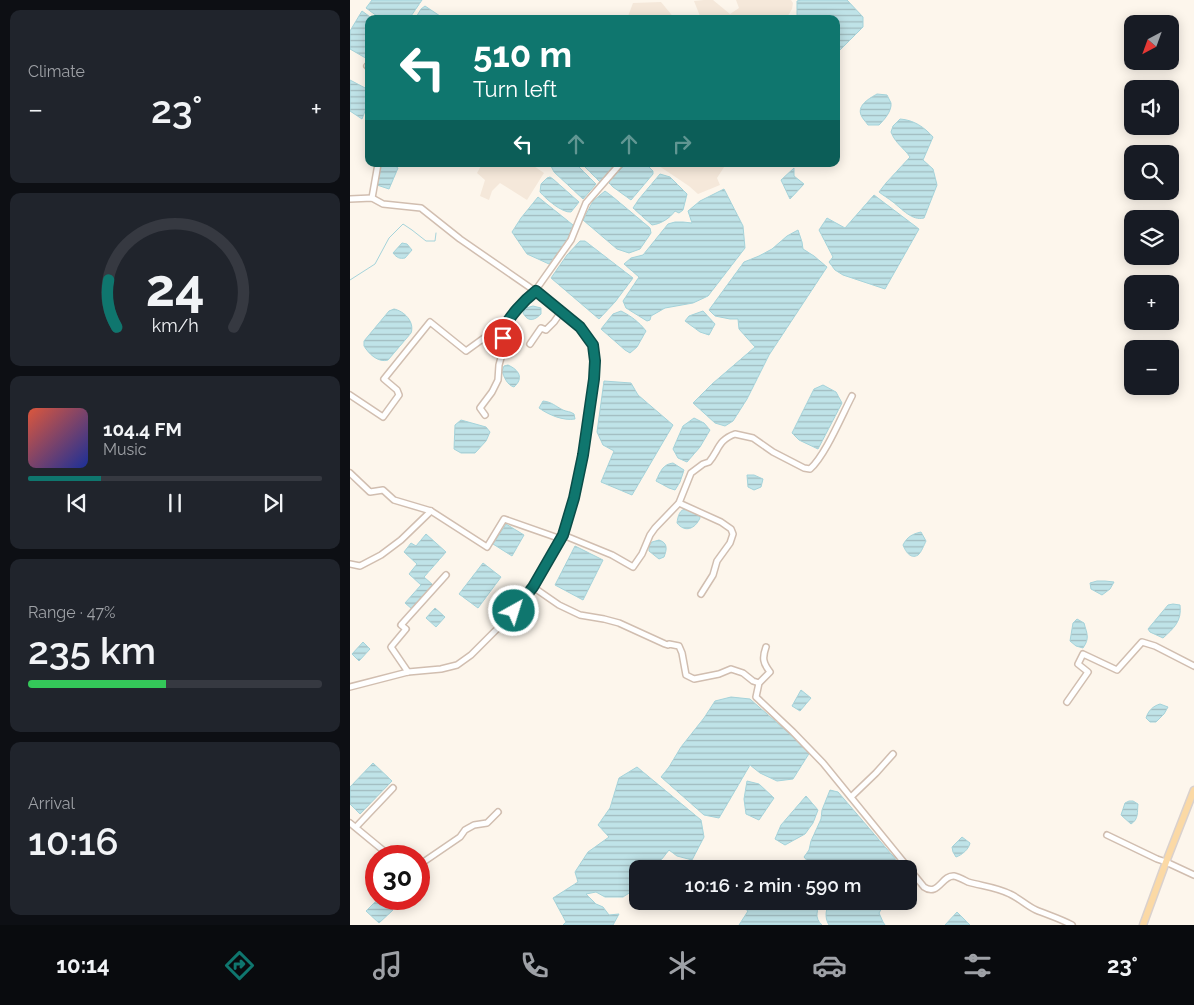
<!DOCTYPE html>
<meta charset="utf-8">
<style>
:root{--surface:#171b24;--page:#20242c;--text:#f1f3f6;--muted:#9ea1a6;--line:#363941;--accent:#0f766e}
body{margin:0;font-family:Raleway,sans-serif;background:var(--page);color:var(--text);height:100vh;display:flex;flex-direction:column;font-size:19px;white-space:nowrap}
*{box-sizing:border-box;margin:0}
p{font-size:16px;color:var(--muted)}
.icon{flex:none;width:28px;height:28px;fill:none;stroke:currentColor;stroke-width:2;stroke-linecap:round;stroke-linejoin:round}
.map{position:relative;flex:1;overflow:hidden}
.sheet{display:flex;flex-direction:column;gap:10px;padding:10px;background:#0d0f14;width:350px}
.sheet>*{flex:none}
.hud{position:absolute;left:15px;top:15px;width:475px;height:152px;border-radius:10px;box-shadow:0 2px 12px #0003;background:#0f766e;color:#fff;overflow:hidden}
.needle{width:32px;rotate:221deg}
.tools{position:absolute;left:774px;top:15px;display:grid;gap:10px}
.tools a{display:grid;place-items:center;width:55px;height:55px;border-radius:10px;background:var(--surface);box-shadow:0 2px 12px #0003;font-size:25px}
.speed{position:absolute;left:15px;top:845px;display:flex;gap:10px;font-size:25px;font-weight:700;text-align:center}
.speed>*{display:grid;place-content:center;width:65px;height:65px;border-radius:50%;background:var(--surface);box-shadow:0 2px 12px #0003;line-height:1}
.speed .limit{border:8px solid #d22;background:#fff;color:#111}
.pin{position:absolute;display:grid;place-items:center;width:42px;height:42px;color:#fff;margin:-21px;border:2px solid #fff;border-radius:50%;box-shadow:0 1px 5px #0007}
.me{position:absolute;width:55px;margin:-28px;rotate:39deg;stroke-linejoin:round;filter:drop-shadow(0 0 4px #0008)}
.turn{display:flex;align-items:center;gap:18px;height:105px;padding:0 25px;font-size:22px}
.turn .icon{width:65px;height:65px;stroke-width:2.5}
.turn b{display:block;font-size:35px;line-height:42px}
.lanes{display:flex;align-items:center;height:48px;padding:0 25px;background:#0003;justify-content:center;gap:25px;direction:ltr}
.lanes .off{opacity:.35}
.big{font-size:38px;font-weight:600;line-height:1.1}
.sheet .widget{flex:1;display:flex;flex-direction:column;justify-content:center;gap:8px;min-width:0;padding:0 18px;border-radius:10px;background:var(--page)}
.sheet .dial{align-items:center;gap:0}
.dial svg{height:130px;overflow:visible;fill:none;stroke:var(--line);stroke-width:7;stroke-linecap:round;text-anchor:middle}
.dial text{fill:var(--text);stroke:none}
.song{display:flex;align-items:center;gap:15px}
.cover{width:60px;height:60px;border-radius:8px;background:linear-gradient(135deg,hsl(10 70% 55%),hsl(230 70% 35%))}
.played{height:5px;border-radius:2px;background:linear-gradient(90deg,var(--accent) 25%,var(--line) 25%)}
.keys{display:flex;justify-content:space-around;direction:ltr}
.heat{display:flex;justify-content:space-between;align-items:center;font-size:28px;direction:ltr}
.charge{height:8px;border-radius:4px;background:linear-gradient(90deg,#34c759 47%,var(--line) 0)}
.trip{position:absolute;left:279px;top:860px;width:288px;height:50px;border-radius:10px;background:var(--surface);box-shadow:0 2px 12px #0003;font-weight:600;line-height:50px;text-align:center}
.tabs{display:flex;height:80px;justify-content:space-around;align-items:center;background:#090b0e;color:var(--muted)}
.tabs .icon{width:35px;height:35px}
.tabs .selected{color:var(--accent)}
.tabs b{font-size:22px;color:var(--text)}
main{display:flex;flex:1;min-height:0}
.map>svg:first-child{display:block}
.residential{fill:#f5e8da}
.water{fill:url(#water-rules);stroke:#a5d3da}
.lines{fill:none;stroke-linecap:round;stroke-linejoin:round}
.stream{stroke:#a5d3da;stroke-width:1}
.minor-casing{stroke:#d1beb0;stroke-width:8}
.major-casing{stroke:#dad1cd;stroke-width:9}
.minor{stroke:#fff;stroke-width:5}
.major{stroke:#fbd9a5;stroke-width:6}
.route-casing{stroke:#0a4d48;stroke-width:12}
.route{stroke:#0f766e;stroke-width:9}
</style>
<main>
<section class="sheet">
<div class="widget"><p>Climate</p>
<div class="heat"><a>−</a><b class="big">23°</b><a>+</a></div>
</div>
<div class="widget dial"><svg viewBox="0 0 100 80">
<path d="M14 69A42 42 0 1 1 86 69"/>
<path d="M14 69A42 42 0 0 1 9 40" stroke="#0f766e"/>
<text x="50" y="56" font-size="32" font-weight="700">24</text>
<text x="50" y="72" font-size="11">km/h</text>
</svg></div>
<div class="widget">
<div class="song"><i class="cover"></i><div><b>104.4 FM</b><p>Music</p></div></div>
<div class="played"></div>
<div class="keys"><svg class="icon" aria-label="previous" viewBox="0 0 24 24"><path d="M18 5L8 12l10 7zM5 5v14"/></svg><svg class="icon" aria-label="pause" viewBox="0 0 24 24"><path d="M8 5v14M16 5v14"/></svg><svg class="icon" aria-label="next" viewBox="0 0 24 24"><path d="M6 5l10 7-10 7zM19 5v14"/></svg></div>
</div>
<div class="widget"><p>Range · 47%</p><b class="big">235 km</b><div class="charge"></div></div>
<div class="widget"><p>Arrival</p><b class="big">10:16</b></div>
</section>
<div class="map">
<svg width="844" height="925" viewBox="0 0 844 925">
<defs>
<pattern id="water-rules" width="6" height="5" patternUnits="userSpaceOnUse" patternTransform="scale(1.25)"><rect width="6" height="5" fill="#bfe3e8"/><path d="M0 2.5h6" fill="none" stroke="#a0bbbe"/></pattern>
</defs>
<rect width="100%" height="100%" fill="#fdf6ec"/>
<g class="residential">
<polygon points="354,0 363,0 380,14 389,8 386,0 441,0 443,3 442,9 436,19 348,19 350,16 344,1"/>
<polygon points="311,2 325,19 277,19 283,3"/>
<polygon points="132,164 181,164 194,173 177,200 150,183 142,191 139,200 130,196 135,180 127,173"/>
<polygon points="306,164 376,164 367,178 370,185 348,194 339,186"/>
</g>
<g class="water">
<polygon points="22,0 72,0 59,19 31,19 16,8"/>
<polygon points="451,0 497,0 513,17 513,27 486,54 486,19 444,19 447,15 447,1"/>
<polygon points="75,6 90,16 92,19 65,19 71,9"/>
<polygon points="12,11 23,19 19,19 19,60 0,49 0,31"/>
<polygon points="0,80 19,90 19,101 12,119 0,111"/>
<path d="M527 94 537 95C538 98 540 100 541 103 542 111 534 120 529 125H518C516 122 512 118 511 115 507 105 520 98 527 94Z"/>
<path d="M550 119C564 120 574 127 583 137L573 160 583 169 587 185 574 218C562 221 552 209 543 202 538 198 534 196 529 192L536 183 560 157C554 148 545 143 541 132L543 126Z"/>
<polygon points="32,164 42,164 48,168 39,189 27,185 28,174"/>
<polygon points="200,164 226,164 246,184 233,199 204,172"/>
<polygon points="232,164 266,164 252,184"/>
<polygon points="276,164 296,164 303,171 303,174 281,200 263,187 259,183 260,180"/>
<polygon points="444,168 444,176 454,184 440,199 431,180"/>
<path d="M310 174 320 177 337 194 333 210 329 213 325 211C320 218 311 224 302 225L283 208 289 199Z"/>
<path d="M200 177 203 179 229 202 221 212C212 213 196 199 190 192L191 184 197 178Z"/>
<polygon points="374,189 393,226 395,248 358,296 343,303 315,308 301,316 300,320 297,321 276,308 273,301 289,277 274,264 281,258 293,255 318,224 325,222 333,222 342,223 338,211 350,201"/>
<polygon points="255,191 263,197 300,228 301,233 290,249 279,253 267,249 233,220 243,201"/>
<polygon points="524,195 569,229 535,289 493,275 485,270 479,262 483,257 469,230 477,218 495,228"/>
<polygon points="188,197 223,225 216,244 199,264 177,254 162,232 171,218"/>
<polygon points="448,230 452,242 453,249 464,256 477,267 419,355 397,399 383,421 375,426 365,423 343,403 362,384 405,347 389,329 388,319 380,319 365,316 359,310 394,262 409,256 422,249 437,236"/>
<polygon points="230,241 235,241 283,278 265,302 249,319 201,278 217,255"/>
<path d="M52 243 57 244 62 250 55 258C50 259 47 258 43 253Z"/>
<path d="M183 306 191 308V314C184 321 178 322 173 313L176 308Z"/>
<path d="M44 309C54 311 65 322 61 333L38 360C28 363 19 354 14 346V341L39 311Z"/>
<path d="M271 311C281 316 289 322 296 331L287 347 280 353 275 350 251 329 263 314Z"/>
<polygon points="353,311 365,324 359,335 350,332 335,321 339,316"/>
<path d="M158 365C169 370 174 378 164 387 157 385 154 377 152 371L154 366Z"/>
<polygon points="254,381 281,383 288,395 323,425 282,495 251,482 264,451 253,445 247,432"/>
<polygon points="473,385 486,392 492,403 468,449 449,440 442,433 464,389"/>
<path d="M193 401C202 402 205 406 213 410 217 412 220 411 224 414L225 419C213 421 199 415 189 408Z"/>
<polygon points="344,418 354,423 360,430 350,447 337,462 328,458 323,449 333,426"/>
<polygon points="111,420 136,427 140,432 136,441 125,453 111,453 104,449 105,425"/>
<path d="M323 463 334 470 330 482 325 490 319 488 306 481C310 472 313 464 323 463Z"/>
<polygon points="397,475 404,475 413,479 411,487 404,490 398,487"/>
<path d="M337 508 349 513 350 518C345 529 335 533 327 523 328 516 329 510 337 508Z"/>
<polygon points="156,524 174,535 162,556 143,544"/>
<path d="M571 532 576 541C574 545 571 553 568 555 560 560 555 550 553 545 557 537 562 534 571 532Z"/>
<polygon points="76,534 96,552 74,577 83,585 62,609 55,603 71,585 59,574 67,564 54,552 61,543 66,546"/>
<path d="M309 540C318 543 317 549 314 557L309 559 299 551V546L302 542Z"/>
<polygon points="225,546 253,560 233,600 205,585"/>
<polygon points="133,563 151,577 128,608 109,594"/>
<polygon points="747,581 755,581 764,582 760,589 752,595 741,589 740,583"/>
<path d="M823 604 830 605C832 621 824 628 813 638L800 632 798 629 818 605Z"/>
<polygon points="85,608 95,617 86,627 76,618"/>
<path d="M727 619 734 623C737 634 740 638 733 648L726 646 720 641 723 623Z"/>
<polygon points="13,642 20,649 9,661 2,654"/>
<polygon points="451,690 461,698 450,711 442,706"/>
<polygon points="381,697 400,699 460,752 443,779 427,781 410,773 400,765 369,818 354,815 311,777 319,767 331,747 354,718 365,701"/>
<path d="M810 704 818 707 814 714 806 722H800L796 718C798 711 803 706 810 704Z"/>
<polygon points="23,763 42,781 10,814 0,804 0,787"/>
<polygon points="287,767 351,820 354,837 342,860 327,856 319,850 304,869 288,869 287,888 273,897 255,897 246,892 236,894 246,904 253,907 259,915 269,914 263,925 213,925 216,922 203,898 228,882 225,872 238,852 259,837 248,825 260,808 269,778"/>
<polygon points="397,781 409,784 424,798 409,820 396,814 394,799"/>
<polygon points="480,790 488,792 554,869 464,869 454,857 459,850 461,841 471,819 472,810"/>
<polygon points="456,796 468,810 463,823 455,834 435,845 425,839 431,825"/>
<path d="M779 801H783L788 804C787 812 789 819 781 824L771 815 775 803Z"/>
<path d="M612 837 620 843C619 849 612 855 606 857L603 852 602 847Z"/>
<polygon points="28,899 30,899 43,910 29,923 16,911"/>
<path d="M385 901H471C467 910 464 918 472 925H389L398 911Z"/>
<path d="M480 901H536L529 913 533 922 535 925H479C474 917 476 909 480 901Z"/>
<polygon points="607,912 620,925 595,925"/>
</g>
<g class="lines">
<polyline class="stream" points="0,280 25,264 39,238 53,224 62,230 76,241 85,241 86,233"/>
<g class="minor-casing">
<g id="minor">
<polyline points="17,66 19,68"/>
<polyline points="22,198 28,164"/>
<polyline points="0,199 22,198 33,204 71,208 110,239 185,291 230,327 243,345 245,361 244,379 240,412 233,455 224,498 213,535 183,587 153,623 121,655 107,665 91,669 58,672 0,687"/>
<polyline points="180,344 191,328 196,330 204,322 211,312"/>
<polyline points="0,395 33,417 49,395 47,390 34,379 80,322 116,351 145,330 153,328"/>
<polyline points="135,415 130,408 142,392 148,380 149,365 154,347 152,331 156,323 170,307 174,300 185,291 221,240 236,203 270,164"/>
<polyline points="0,473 20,492 33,490 44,500 81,511 137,547 154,519 211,539"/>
<polyline points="329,503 371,522 381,529 383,534 380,543 367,561 363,575 351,594"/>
<path d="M213 535 262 555 283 567 292 554 300 535 305 528 329 503 341 473 353 464 359 462C369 450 368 440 385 434L403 438 423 452 454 468 460 469C475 456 492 415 502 396"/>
<polyline points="0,564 10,566 31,555 51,540 81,511"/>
<polyline points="183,587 209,605 230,615 254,619 269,623 315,644 318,645 319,644 329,646 332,653 336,675 344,679 369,674 381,669 393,673 403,681 409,683"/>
<path d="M416 647C412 658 413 663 420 672L409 683 406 697 443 732 473 763 574 887C588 897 592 875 604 876 609 877 614 880 618 882 632 886 646 887 660 894 669 898 677 906 686 910 698 915 711 919 722 925"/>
<polyline points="58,672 41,647 56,629 51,625 96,575"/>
<polyline points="717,702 738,672 728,664 733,654 767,670 792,642 805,646 844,666"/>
<polyline points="501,797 526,773 543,754"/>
<polyline points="0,823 40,856"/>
<polyline points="6,827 43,788"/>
<polyline points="757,835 807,859 816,862 844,875"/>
<polyline points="69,865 110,837 115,830 124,825 137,823 148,812"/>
</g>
</g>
<g class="major-casing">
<polyline id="major" points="793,925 816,862 844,790"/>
</g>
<use href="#minor" class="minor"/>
<use href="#major" class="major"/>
</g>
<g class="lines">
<g class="route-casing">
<path id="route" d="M153 338 152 331C159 317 173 301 186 291L230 327 243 345 245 361 244 379 233 455 224 498 213 535 183 587 164 611"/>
</g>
<use href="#route" class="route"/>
</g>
</svg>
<div class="tools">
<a><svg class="needle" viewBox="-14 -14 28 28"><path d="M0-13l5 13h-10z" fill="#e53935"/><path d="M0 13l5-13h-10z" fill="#9ea1a6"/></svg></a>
<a><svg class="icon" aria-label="sound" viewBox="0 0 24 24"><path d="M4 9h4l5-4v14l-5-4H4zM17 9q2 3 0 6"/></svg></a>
<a><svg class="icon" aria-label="search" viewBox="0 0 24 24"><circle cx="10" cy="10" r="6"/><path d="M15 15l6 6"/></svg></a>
<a><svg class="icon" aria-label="layers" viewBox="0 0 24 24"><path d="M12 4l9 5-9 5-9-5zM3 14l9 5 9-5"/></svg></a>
<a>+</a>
<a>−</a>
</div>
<div class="speed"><div class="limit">30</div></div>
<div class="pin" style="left:153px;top:338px;background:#d93025"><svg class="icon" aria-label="arrive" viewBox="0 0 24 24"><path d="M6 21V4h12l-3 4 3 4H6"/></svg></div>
<svg class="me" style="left:164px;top:611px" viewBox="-20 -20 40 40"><circle r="17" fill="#0f766e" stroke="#fff" stroke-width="3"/><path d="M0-11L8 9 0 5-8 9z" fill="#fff"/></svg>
<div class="trip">10:16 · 2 min · 590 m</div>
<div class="hud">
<div class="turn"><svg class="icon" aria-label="left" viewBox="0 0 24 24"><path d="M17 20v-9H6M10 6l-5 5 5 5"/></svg><div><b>510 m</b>Turn left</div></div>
<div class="lanes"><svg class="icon" aria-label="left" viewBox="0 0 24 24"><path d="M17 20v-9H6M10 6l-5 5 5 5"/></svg><svg class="icon off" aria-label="ahead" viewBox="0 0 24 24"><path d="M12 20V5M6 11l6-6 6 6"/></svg><svg class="icon off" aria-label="ahead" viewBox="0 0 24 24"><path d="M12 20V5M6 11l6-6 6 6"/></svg><svg class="icon off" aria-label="right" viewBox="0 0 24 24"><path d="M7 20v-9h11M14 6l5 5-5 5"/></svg></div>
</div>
</div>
</main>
<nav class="tabs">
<b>10:14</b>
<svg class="icon selected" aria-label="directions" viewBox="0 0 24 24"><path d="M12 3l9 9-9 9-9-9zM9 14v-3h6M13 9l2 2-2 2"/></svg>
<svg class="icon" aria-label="music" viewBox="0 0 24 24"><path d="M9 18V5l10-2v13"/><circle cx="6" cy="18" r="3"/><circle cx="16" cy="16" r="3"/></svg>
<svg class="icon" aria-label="phone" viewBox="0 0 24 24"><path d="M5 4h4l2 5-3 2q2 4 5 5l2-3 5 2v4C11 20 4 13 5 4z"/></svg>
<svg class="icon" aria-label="climate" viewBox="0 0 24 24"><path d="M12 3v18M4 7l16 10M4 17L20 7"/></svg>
<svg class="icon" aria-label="car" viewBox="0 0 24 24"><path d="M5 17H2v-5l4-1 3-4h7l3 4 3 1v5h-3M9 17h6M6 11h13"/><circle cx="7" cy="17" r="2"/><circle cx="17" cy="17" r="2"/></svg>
<svg class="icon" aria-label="filters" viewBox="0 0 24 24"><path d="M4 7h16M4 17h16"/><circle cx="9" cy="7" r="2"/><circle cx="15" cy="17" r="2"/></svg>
<b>23°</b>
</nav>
